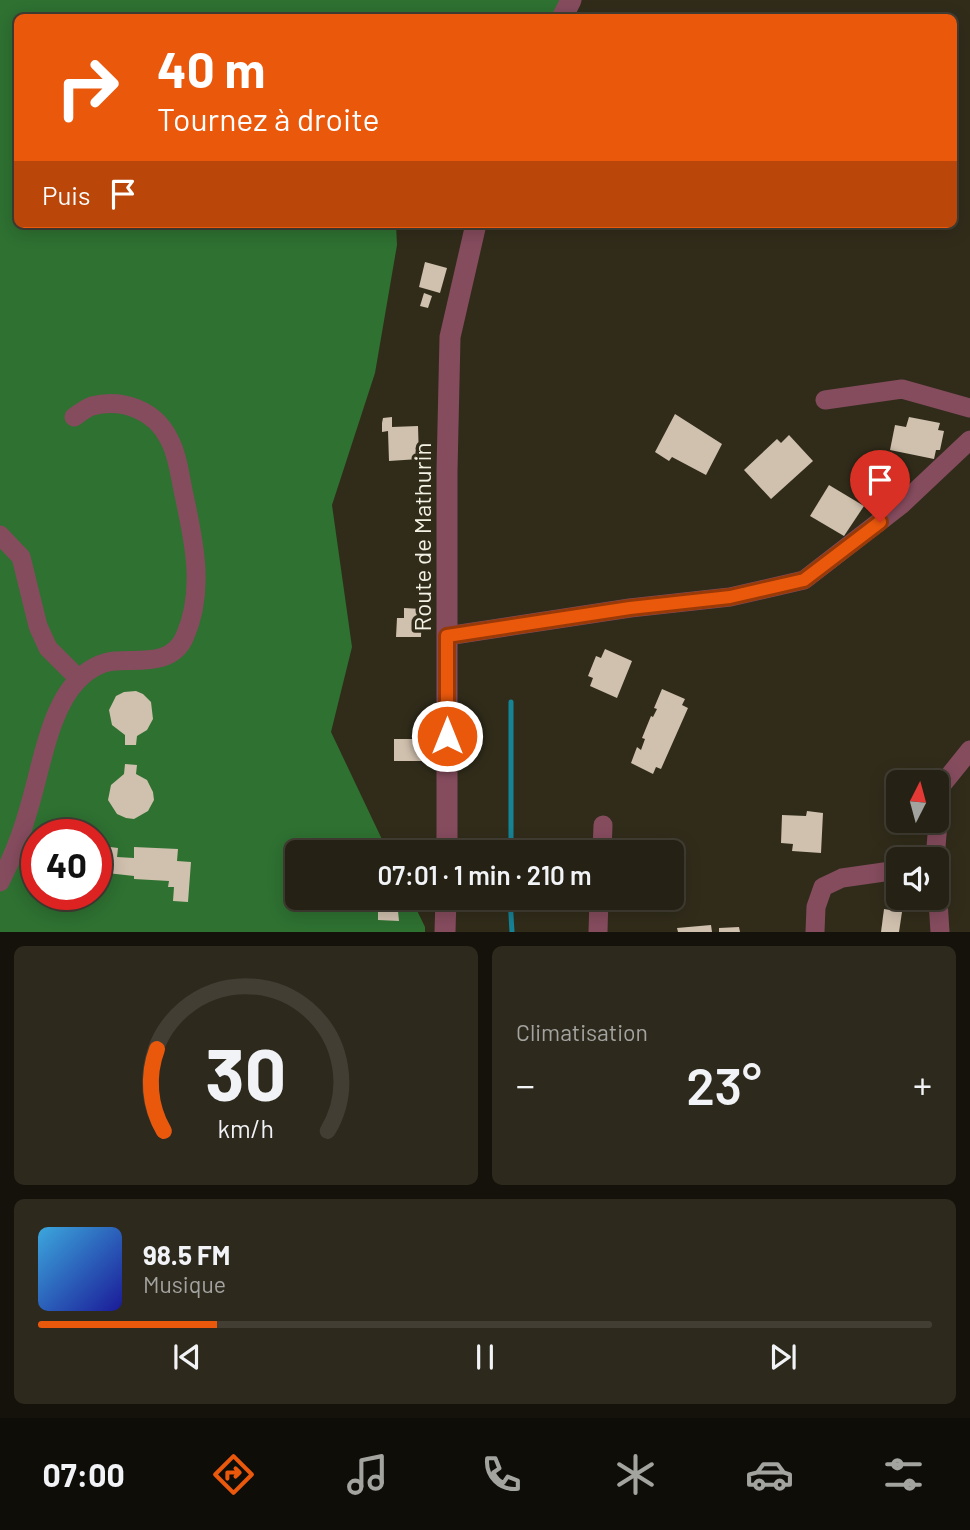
<!DOCTYPE html>
<html lang="fr">
<meta charset="utf-8">
<style>
:root{--surface:#252114;--page:#2d291d;--text:#f1f3f6;--muted:#a3a3a0;--line:#423e34;--accent:#ea580c}
body{margin:0;font-family:Barlow,sans-serif;background:var(--page);color:var(--text);height:100vh;display:flex;flex-direction:column;font-size:26px;white-space:nowrap}
*{box-sizing:border-box;margin:0}
p{font-size:23px;color:var(--muted)}
.icon{flex:none;width:38px;height:38px;fill:none;stroke:currentColor;stroke-width:2;stroke-linecap:round;stroke-linejoin:round}
.map{position:relative;height:932px;overflow:hidden}
.panel{display:flex;flex-direction:column;gap:14px;padding:14px;background:#14120b;flex:1}
.panel>*{flex:none}
.banner{position:absolute;left:14px;top:14px;width:943px;height:214px;border-radius:10px;box-shadow:0 4px 18px #0003,0 0 0 2px var(--line);background:#ea580c;color:#fff;overflow:hidden}
.needle{width:46px;rotate:6deg}
.controls{position:absolute;left:886px;top:770px;display:grid;gap:14px}
.controls a{display:grid;place-items:center;width:63px;height:63px;border-radius:10px;background:var(--surface);box-shadow:0 4px 18px #0003,0 0 0 2px var(--line);font-size:35px}
.speed{position:absolute;left:21px;top:819px;display:flex;gap:14px;font-size:35px;font-weight:700;text-align:center}
.speed>*{display:grid;place-content:center;width:91px;height:91px;border-radius:50%;background:var(--surface);box-shadow:0 4px 18px #0003,0 0 0 2px var(--line);line-height:1}
.speed .limit{border:10px solid #d22;background:#fff;color:#111}
.pin{position:absolute;display:grid;place-items:center;width:60px;height:60px;color:#fff;margin:-72px -30px;border-radius:50% 50% 50% 0;rotate:-45deg;box-shadow:0 0 7px #0007}
.pin .icon{rotate:45deg}
.me{position:absolute;width:77px;margin:-38px;rotate:0deg;stroke-linejoin:round;filter:drop-shadow(0 0 5px #0008)}
.turn{display:flex;align-items:center;gap:24px;height:147px;padding:0 28px;font-size:32px}
.turn .icon{width:91px;height:91px;stroke-width:2.5}
.turn b{display:block;font-size:49px;line-height:60px}
.then{display:flex;align-items:center;height:66px;padding:0 28px;background:#0003;gap:14px;font-size:26px}
.big{font-size:52px;font-weight:600;line-height:1.1}
.panel .widget{flex:1;display:flex;flex-direction:column;justify-content:center;gap:10px;min-width:0;padding:0 24px;border-radius:10px;background:var(--page)}
.panel .dial{align-items:center;gap:0}
.dial svg{height:182px;overflow:visible;fill:none;stroke:var(--line);stroke-width:7;stroke-linecap:round;text-anchor:middle}
.dial text{fill:var(--text);stroke:none}
.song{display:flex;align-items:center;gap:21px}
.cover{width:84px;height:84px;border-radius:10px;background:linear-gradient(135deg,hsl(200 70% 55%),hsl(240 70% 35%))}
.played{height:7px;border-radius:4px;background:linear-gradient(90deg,var(--accent) 20%,var(--line) 20%)}
.keys{display:flex;justify-content:space-around;direction:ltr}
.heat{display:flex;justify-content:space-between;align-items:center;font-size:38px;direction:ltr}
.panel .tiles{flex:1;display:grid;gap:14px;grid-template-columns:1fr 1fr}
.widget:last-child{grid-column:span 2}
.trip{position:absolute;left:285px;top:840px;width:399px;height:70px;border-radius:10px;background:var(--surface);box-shadow:0 4px 18px #0003,0 0 0 2px var(--line);font-weight:600;line-height:70px;text-align:center}
.dock{display:flex;height:112px;justify-content:space-around;align-items:center;background:#0f0d08;color:var(--muted)}
.dock .icon{width:49px;height:49px}
.dock .on{color:var(--accent)}
.dock b{font-size:32px;color:var(--text)}
.map>svg:first-child{display:block}
.forest{fill:#2e7131;fill-rule:evenodd}
.lines{fill:none;stroke-linecap:round;stroke-linejoin:round}
.stream{stroke:#168397;stroke-width:5}
.building{fill:#d0c0ae}
.minor{stroke:#854c5e;stroke-width:19}
.tertiary{stroke:#854c5e;stroke-width:21}
.route-casing{stroke:#983908;stroke-width:18}
.route{stroke:#ea580c;stroke-width:12}
.labels{text-anchor:middle;dominant-baseline:central;stroke-width:7;stroke-linejoin:round;paint-order:stroke}
.street-label{font-size:24px;fill:#f4f1e5;stroke:#312c1a}
</style>
<div class="map">
<svg width="970" height="932" viewBox="0 0 970 932">
<rect width="100%" height="100%" fill="#312c1a"/>
<path class="forest" d="M0 0H562L552 18H431L428 15 423 18H18V224H396L397 245 375 373 332 505 352 647 331 732 388 852H298V898H411L425 927V932H0ZM37 835H96V894H37Z"/>
<g class="lines">
<g class="stream">
<polyline points="511,852 511,702"/>
<polyline points="510,898 512,932"/>
</g>
</g>
<g class="building">
<polygon points="425,262 447,268 440,293 419,287"/>
<polygon points="424,293 432,296 428,308 420,306"/>
<polygon points="675,414 722,444 706,475 672,457 669,461 655,452"/>
<polygon points="392,417 392,427 418,426 419,459 389,461 388,431 382,432 382,423 383,418"/>
<polygon points="909,417 940,423 938,430 944,431 940,450 936,450 934,459 890,450 895,425 906,427"/>
<polygon points="789,435 813,461 771,499 744,470 777,439 781,443"/>
<polygon points="829,485 864,506 844,536 810,516"/>
<polygon points="404,608 422,609 421,637 396,637 397,618 404,618"/>
<polygon points="605,649 632,661 617,698 590,686 593,678 588,676 596,656 601,658"/>
<polygon points="662,689 685,699 682,705 688,708 661,769 656,767 653,774 631,763 637,747 641,750 645,739 642,738 651,716 653,717 657,709 654,708"/>
<polygon points="136,691 143,694 151,702 153,719 147,730 137,736 136,745 125,745 125,735 112,725 109,710 116,696 124,692"/>
<rect x="394" y="739" width="29" height="22"/>
<polygon points="125,764 137,765 136,774 147,780 153,792 154,800 148,811 134,819 126,818 117,814 108,800 111,785 124,774"/>
<polygon points="807,811 823,813 821,853 792,851 793,844 781,843 782,815 806,816"/>
<polygon points="110,847 118,848 117,857 134,858 134,847 178,849 177,861 191,862 188,902 173,901 174,887 168,887 169,881 134,879 134,876 107,873"/>
<polygon points="378,898 405,898 405,911 398,911 399,921 378,920"/>
<polygon points="884,909 902,912 899,932 881,932"/>
<polygon points="711,925 712,932 678,932 677,928"/>
<polygon points="739,927 740,932 719,932 719,928"/>
</g>
<g class="lines">
<g class="minor">
<polyline points="825,400 902,389 970,408"/>
<polyline points="0,535 21,557 38,626 48,648 79,679"/>
<polyline points="447,636 630,608 730,597 804,580 901,505 970,440"/>
<polyline points="602,852 603,825"/>
<polyline points="935,859 941,786 970,750"/>
<polyline points="936,869 940,932"/>
<path d="M0 882C12 859 22 833 29 808 41 769 49 709 78 680 87 670 101 662 115 661 140 659 173 666 185 636 205 591 194 541 184 495 180 477 178 455 169 439 155 410 122 398 92 406 86 408 80 413 74 417"/>
<polyline points="598,932 599,898"/>
<polyline points="815,932 816,907 823,887 842,878 898,870"/>
</g>
<g class="tertiary">
<polyline points="562,18 571,0"/>
<polyline points="447,852 447,471 450,337 476,224"/>
<polyline points="445,932 446,898"/>
</g>
</g>
<g class="lines">
<g class="route-casing">
<polyline id="route" points="447,736 447,636 630,608 730,597 804,580 880,522"/>
</g>
<use href="#route" class="route"/>
</g>
<g class="labels">
<g class="street-label">
<text transform="translate(421 537) rotate(-90)">Route de Mathurin</text>
</g>
</g>
</svg>
<div class="controls">
<a><svg class="needle" viewBox="-14 -14 28 28"><path d="M0-13l5 13h-10z" fill="#e53935"/><path d="M0 13l5-13h-10z" fill="#a3a3a0"/></svg></a>
<a><svg class="icon" aria-label="sound" viewBox="0 0 24 24"><path d="M4 9h4l5-4v14l-5-4H4zM17 9q2 3 0 6"/></svg></a>
</div>
<div class="speed"><div class="limit">40</div></div>
<div class="pin" style="left:880px;top:522px;background:#d93025"><svg class="icon" aria-label="arrive" viewBox="0 0 24 24"><path d="M6 21V4h12l-3 4 3 4H6"/></svg></div>
<svg class="me" style="left:447px;top:736px" viewBox="-20 -20 40 40"><circle r="17" fill="#ea580c" stroke="#fff" stroke-width="3"/><path d="M0-11L8 9 0 5-8 9z" fill="#fff"/></svg>
<div class="trip">07:01 · 1 min · 210 m</div>
<div class="banner">
<div class="turn"><svg class="icon" aria-label="right" viewBox="0 0 24 24"><path d="M7 20v-9h11M14 6l5 5-5 5"/></svg><div><b>40 m</b>Tournez à droite</div></div>
<div class="then">Puis<svg class="icon" aria-label="arrive" viewBox="0 0 24 24"><path d="M6 21V4h12l-3 4 3 4H6"/></svg></div>
</div>
</div>
<section class="panel">
<div class="tiles">
<div class="widget dial"><svg viewBox="0 0 100 80">
<path d="M14 69A42 42 0 1 1 86 69"/>
<path d="M14 69A42 42 0 0 1 11 33" stroke="#ea580c"/>
<text x="50" y="56" font-size="32" font-weight="700">30</text>
<text x="50" y="72" font-size="11">km/h</text>
</svg></div>
<div class="widget"><p>Climatisation</p>
<div class="heat"><a>−</a><b class="big">23°</b><a>+</a></div>
</div>
<div class="widget">
<div class="song"><i class="cover"></i><div><b>98.5 FM</b><p>Musique</p></div></div>
<div class="played"></div>
<div class="keys"><svg class="icon" aria-label="previous" viewBox="0 0 24 24"><path d="M18 5L8 12l10 7zM5 5v14"/></svg><svg class="icon" aria-label="pause" viewBox="0 0 24 24"><path d="M8 5v14M16 5v14"/></svg><svg class="icon" aria-label="next" viewBox="0 0 24 24"><path d="M6 5l10 7-10 7zM19 5v14"/></svg></div>
</div>
</div>
</section>
<nav class="dock">
<b>07:00</b>
<svg class="icon on" aria-label="directions" viewBox="0 0 24 24"><path d="M12 3l9 9-9 9-9-9zM9 14v-3h6M13 9l2 2-2 2"/></svg>
<svg class="icon" aria-label="music" viewBox="0 0 24 24"><path d="M9 18V5l10-2v13"/><circle cx="6" cy="18" r="3"/><circle cx="16" cy="16" r="3"/></svg>
<svg class="icon" aria-label="phone" viewBox="0 0 24 24"><path d="M5 4h4l2 5-3 2q2 4 5 5l2-3 5 2v4C11 20 4 13 5 4z"/></svg>
<svg class="icon" aria-label="climate" viewBox="0 0 24 24"><path d="M12 3v18M4 7l16 10M4 17L20 7"/></svg>
<svg class="icon" aria-label="car" viewBox="0 0 24 24"><path d="M5 17H2v-5l4-1 3-4h7l3 4 3 1v5h-3M9 17h6M6 11h13"/><circle cx="7" cy="17" r="2"/><circle cx="17" cy="17" r="2"/></svg>
<svg class="icon" aria-label="filters" viewBox="0 0 24 24"><path d="M4 7h16M4 17h16"/><circle cx="9" cy="7" r="2"/><circle cx="15" cy="17" r="2"/></svg>
</nav>
